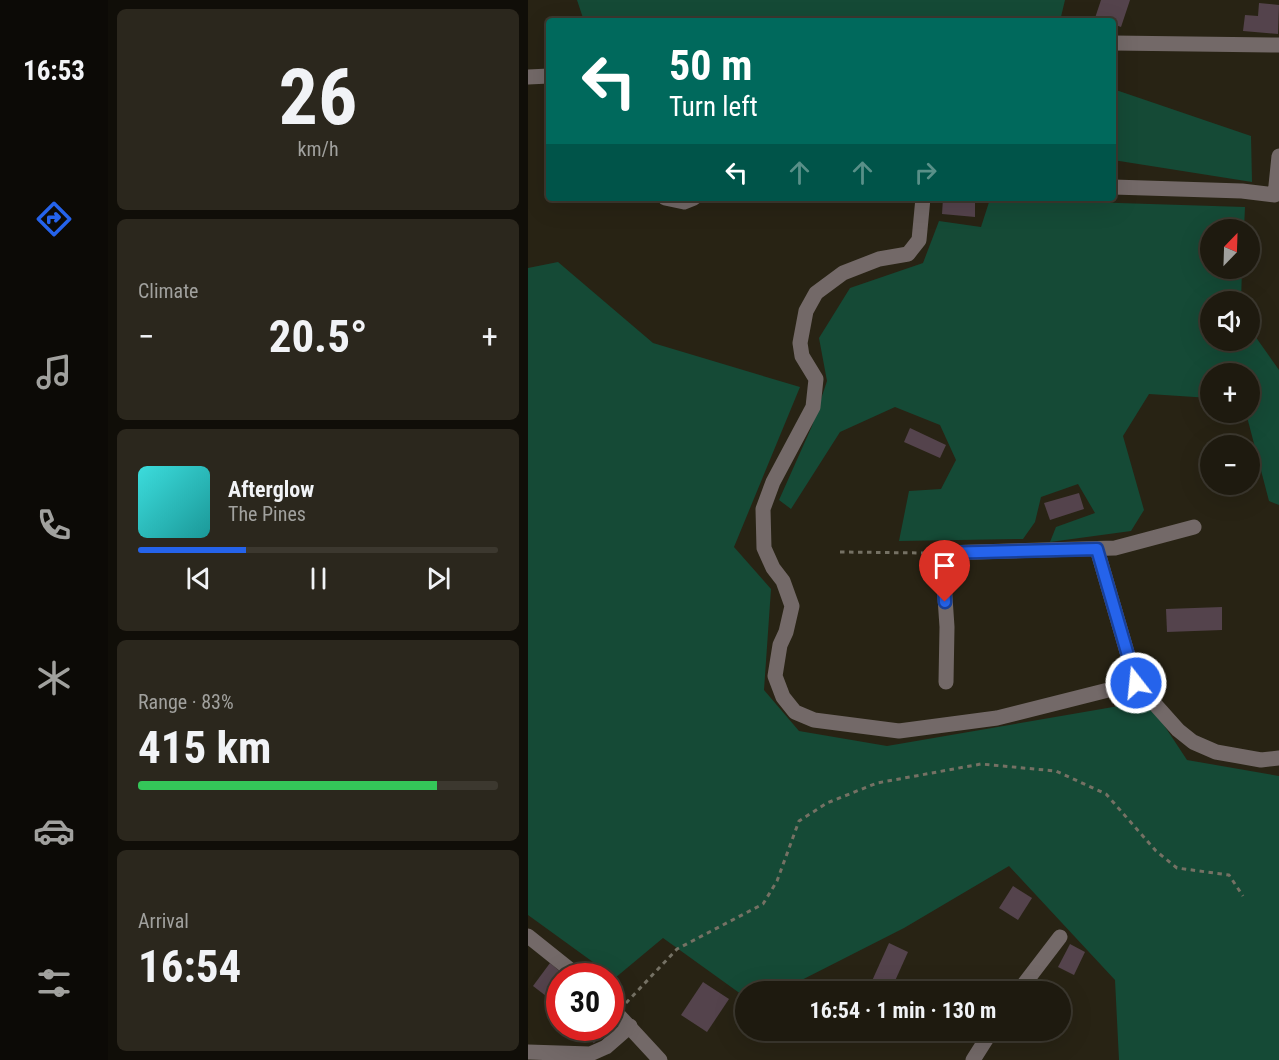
<!DOCTYPE html>
<meta charset="utf-8">
<style>
:root{--surface:#1e1a0f;--page:#2b271d;--text:#f1f3f6;--muted:#a1a19e;--line:#3c382f;--accent:#2563eb}
body{margin:0;font-family:"Roboto Condensed",sans-serif;background:var(--page);color:var(--text);height:100vh;display:flex;flex-direction:column;font-size:22px;white-space:nowrap}
*{box-sizing:border-box;margin:0}
p{font-size:20px;color:var(--muted)}
.icon{flex:none;width:33px;height:33px;fill:none;stroke:currentColor;stroke-width:2;stroke-linecap:round;stroke-linejoin:round}
.map{position:relative;flex:1;overflow:hidden}
.panel{display:flex;flex-direction:column;gap:9px;padding:9px;background:#100e08;width:420px}
.panel>*{flex:none}
.guide{position:absolute;left:18px;top:18px;width:570px;height:183px;border-radius:6px;box-shadow:0 6px 24px #0002,0 0 0 2px var(--line);background:#00695c;color:#fff;overflow:hidden}
.needle{width:39px;rotate:23deg}
.controls{position:absolute;left:672px;top:219px;display:grid;gap:12px}
.controls a{display:grid;place-items:center;width:60px;height:60px;border-radius:50%;background:var(--surface);box-shadow:0 6px 24px #0002,0 0 0 2px var(--line);font-size:30px}
.speed{position:absolute;left:18px;top:963px;display:flex;gap:12px;font-size:30px;font-weight:700;text-align:center}
.speed>*{display:grid;place-content:center;width:78px;height:78px;border-radius:50%;background:var(--surface);box-shadow:0 6px 24px #0002,0 0 0 2px var(--line);line-height:1}
.speed .limit{border:9px solid #d22;background:#fff;color:#111}
.pin{position:absolute;display:grid;place-items:center;width:51px;height:51px;color:#fff;margin:-62px -26px;border-radius:50% 50% 50% 0;rotate:-45deg;box-shadow:0 0 6px #0007}
.pin .icon{rotate:45deg}
.me{position:absolute;width:66px;margin:-33px;rotate:344deg;stroke-linejoin:round;filter:drop-shadow(0 0 4px #0008)}
.turn{display:flex;align-items:center;gap:21px;height:126px;padding:0 24px;font-size:27px}
.turn .icon{width:78px;height:78px;stroke-width:2.5}
.turn b{display:block;font-size:42px;line-height:51px}
.lanes{display:flex;align-items:center;height:57px;padding:0 24px;background:#0003;justify-content:center;gap:30px;direction:ltr}
.lanes .off{opacity:.35}
.big{font-size:45px;font-weight:700;line-height:1.1}
.panel .tile{flex:1;display:flex;flex-direction:column;justify-content:center;gap:9px;min-width:0;padding:0 21px;border-radius:9px;background:var(--page)}
.panel .dial{align-items:center;gap:0}
.dial b{font-size:78px;line-height:1}
.song{display:flex;align-items:center;gap:18px}
.cover{width:72px;height:72px;border-radius:9px;background:linear-gradient(135deg,hsl(180 70% 55%),hsl(180 70% 35%))}
.played{height:6px;border-radius:3px;background:linear-gradient(90deg,var(--accent) 30%,var(--line) 30%)}
.keys{display:flex;justify-content:space-around;direction:ltr}
.heat{display:flex;justify-content:space-between;align-items:center;font-size:33px;direction:ltr}
.charge{height:9px;border-radius:4px;background:linear-gradient(90deg,#34c759 83%,var(--line) 0)}
.trip{position:absolute;left:207px;top:981px;width:336px;height:60px;border-radius:30px;background:var(--surface);box-shadow:0 6px 24px #0002,0 0 0 2px var(--line);font-weight:700;line-height:60px;text-align:center}
main{display:flex;flex:1;min-height:0}
.dock{display:flex;flex-direction:column;width:108px;justify-content:space-around;align-items:center;background:#0c0a06;color:var(--muted)}
.dock .icon{width:42px;height:42px}
.dock .on{color:var(--accent)}
.dock b{font-size:27px;color:var(--text)}
.map>svg:first-child{display:block}
.green{fill:#154a36}
.building{fill:#54434c}
.lines{fill:none;stroke-linecap:round;stroke-linejoin:round}
.path{stroke:#757164;stroke-width:3;stroke-dasharray:4.5 4.5;stroke-linecap:butt}
.minor{stroke:#736968;stroke-width:15}
.route-casing{stroke:#184099;stroke-width:15}
.route{stroke:#2563eb;stroke-width:10}
</style>
<main>
<nav class="dock">
<b>16:53</b>
<svg class="icon on" aria-label="directions" viewBox="0 0 24 24"><path d="M12 3l9 9-9 9-9-9zM9 14v-3h6M13 9l2 2-2 2"/></svg>
<svg class="icon" aria-label="music" viewBox="0 0 24 24"><path d="M9 18V5l10-2v13"/><circle cx="6" cy="18" r="3"/><circle cx="16" cy="16" r="3"/></svg>
<svg class="icon" aria-label="phone" viewBox="0 0 24 24"><path d="M5 4h4l2 5-3 2q2 4 5 5l2-3 5 2v4C11 20 4 13 5 4z"/></svg>
<svg class="icon" aria-label="climate" viewBox="0 0 24 24"><path d="M12 3v18M4 7l16 10M4 17L20 7"/></svg>
<svg class="icon" aria-label="car" viewBox="0 0 24 24"><path d="M5 17H2v-5l4-1 3-4h7l3 4 3 1v5h-3M9 17h6M6 11h13"/><circle cx="7" cy="17" r="2"/><circle cx="17" cy="17" r="2"/></svg>
<svg class="icon" aria-label="filters" viewBox="0 0 24 24"><path d="M4 7h16M4 17h16"/><circle cx="9" cy="7" r="2"/><circle cx="15" cy="17" r="2"/></svg>
</nav>
<section class="panel">
<div class="tile dial"><b>26</b><p>km/h</p></div>
<div class="tile"><p>Climate</p>
<div class="heat"><a>−</a><b class="big">20.5°</b><a>+</a></div>
</div>
<div class="tile">
<div class="song"><i class="cover"></i><div><b>Afterglow</b><p>The Pines</p></div></div>
<div class="played"></div>
<div class="keys"><svg class="icon" aria-label="previous" viewBox="0 0 24 24"><path d="M18 5L8 12l10 7zM5 5v14"/></svg><svg class="icon" aria-label="pause" viewBox="0 0 24 24"><path d="M8 5v14M16 5v14"/></svg><svg class="icon" aria-label="next" viewBox="0 0 24 24"><path d="M6 5l10 7-10 7zM19 5v14"/></svg></div>
</div>
<div class="tile"><p>Range · 83%</p><b class="big">415 km</b><div class="charge"></div></div>
<div class="tile"><p>Arrival</p><b class="big">16:54</b></div>
</section>
<div class="map">
<svg width="751" height="1060" viewBox="0 0 751 1060">
<rect width="100%" height="100%" fill="#282314"/>
<g class="green">
<polygon points="49,0 537,0 532,21 56,21"/>
<polygon points="585,89 723,136 724,182 585,160"/>
<polygon points="462,199 717,207 716,229 682,230 682,268 714,269 713,301 682,302 682,340 722,340 722,329 751,370 751,505 741,501 718,413 722,412 722,374 682,374 682,398 621,394 595,436 616,510 603,531 522,542 528,527 567,513 550,484 513,497 507,522 495,539 371,541 381,491 413,489 428,460 412,425 367,407 312,432 263,509 251,500 284,426 299,381 291,338 322,288 395,263 411,221 453,227"/>
<polygon points="30,262 125,343 272,387 206,547 243,589 236,690 271,731 359,746 620,701 659,760 751,776 751,1060 591,1060 587,980 481,866 376,928 252,991 218,992 217,997 135,938 87,978 0,915 0,268"/>
</g>
<g class="building">
<polygon points="573,0 602,0 593,27 585,24 585,21 567,18"/>
<polygon points="731,3 751,5 750,34 715,31 717,15 730,16"/>
<polygon points="415,198 447,198 447,217 414,214"/>
<polygon points="382,428 418,445 412,458 376,442"/>
<polygon points="551,493 556,509 522,520 516,503"/>
<polygon points="694,607 694,630 639,632 638,609"/>
<polygon points="485,886 504,898 490,920 471,908"/>
<polygon points="361,943 380,952 362,992 339,992"/>
<polygon points="542,944 557,952 546,975 530,967"/>
<polygon points="22,963 35,974 18,996 5,986"/>
<polygon points="175,982 201,999 179,1032 153,1015"/>
<polygon points="32,987 32,1009 21,1001"/>
<polygon points="57,1028 78,1028 66,1043 52,1033"/>
</g>
<g class="lines">
<g class="path">
<polyline points="312,552 397,553"/>
<polyline points="98,1003 149,949 235,904 249,881 271,821 299,803 349,783 453,764 528,771 578,794 628,851 649,868 701,875 715,896"/>
</g>
<g class="minor">
<polyline points="585,43 751,45"/>
<polyline points="0,77 21,76"/>
<polyline points="585,187 714,191 747,195 751,156"/>
<polyline points="137,198 156,202 166,198"/>
<polyline points="395,198 391,240 380,254 351,259 315,273 288,293 278,311 272,343 274,356 288,379 285,407 245,482 235,509 236,548 245,568 255,581 264,606 258,632 252,645 247,676 255,697 267,712 286,720 371,731 469,718 608,683"/>
<polyline points="569,549 608,683 650,730 665,742 688,752 733,760 751,758"/>
<polyline points="418,682 419,627 414,553 587,548 666,527"/>
<polyline points="0,936 50,976"/>
<polyline points="490,992 532,937"/>
<polyline points="82,1006 132,1060"/>
<polyline points="0,1052 62,1054 78,1047 102,1026"/>
<polyline points="445,1060 464,1030"/>
</g>
</g>
<g class="lines">
<g class="route-casing">
<polyline id="route" points="417,602 414,553 569,549 608,683"/>
</g>
<use href="#route" class="route"/>
</g>
</svg>
<div class="controls">
<a><svg class="needle" viewBox="-14 -14 28 28"><path d="M0-13l5 13h-10z" fill="#e53935"/><path d="M0 13l5-13h-10z" fill="#a1a19e"/></svg></a>
<a><svg class="icon" aria-label="sound" viewBox="0 0 24 24"><path d="M4 9h4l5-4v14l-5-4H4zM17 9q2 3 0 6"/></svg></a>
<a>+</a>
<a>−</a>
</div>
<div class="speed"><div class="limit">30</div></div>
<div class="pin" style="left:417px;top:602px;background:#d93025"><svg class="icon" aria-label="arrive" viewBox="0 0 24 24"><path d="M6 21V4h12l-3 4 3 4H6"/></svg></div>
<svg class="me" style="left:608px;top:683px" viewBox="-20 -20 40 40"><circle r="17" fill="#2563eb" stroke="#fff" stroke-width="3"/><path d="M0-11L8 9 0 5-8 9z" fill="#fff"/></svg>
<div class="trip">16:54 · 1 min · 130 m</div>
<div class="guide">
<div class="turn"><svg class="icon" aria-label="left" viewBox="0 0 24 24"><path d="M17 20v-9H6M10 6l-5 5 5 5"/></svg><div><b>50 m</b>Turn left</div></div>
<div class="lanes"><svg class="icon" aria-label="left" viewBox="0 0 24 24"><path d="M17 20v-9H6M10 6l-5 5 5 5"/></svg><svg class="icon off" aria-label="ahead" viewBox="0 0 24 24"><path d="M12 20V5M6 11l6-6 6 6"/></svg><svg class="icon off" aria-label="ahead" viewBox="0 0 24 24"><path d="M12 20V5M6 11l6-6 6 6"/></svg><svg class="icon off" aria-label="right" viewBox="0 0 24 24"><path d="M7 20v-9h11M14 6l5 5-5 5"/></svg></div>
</div>
</div>
</main>
